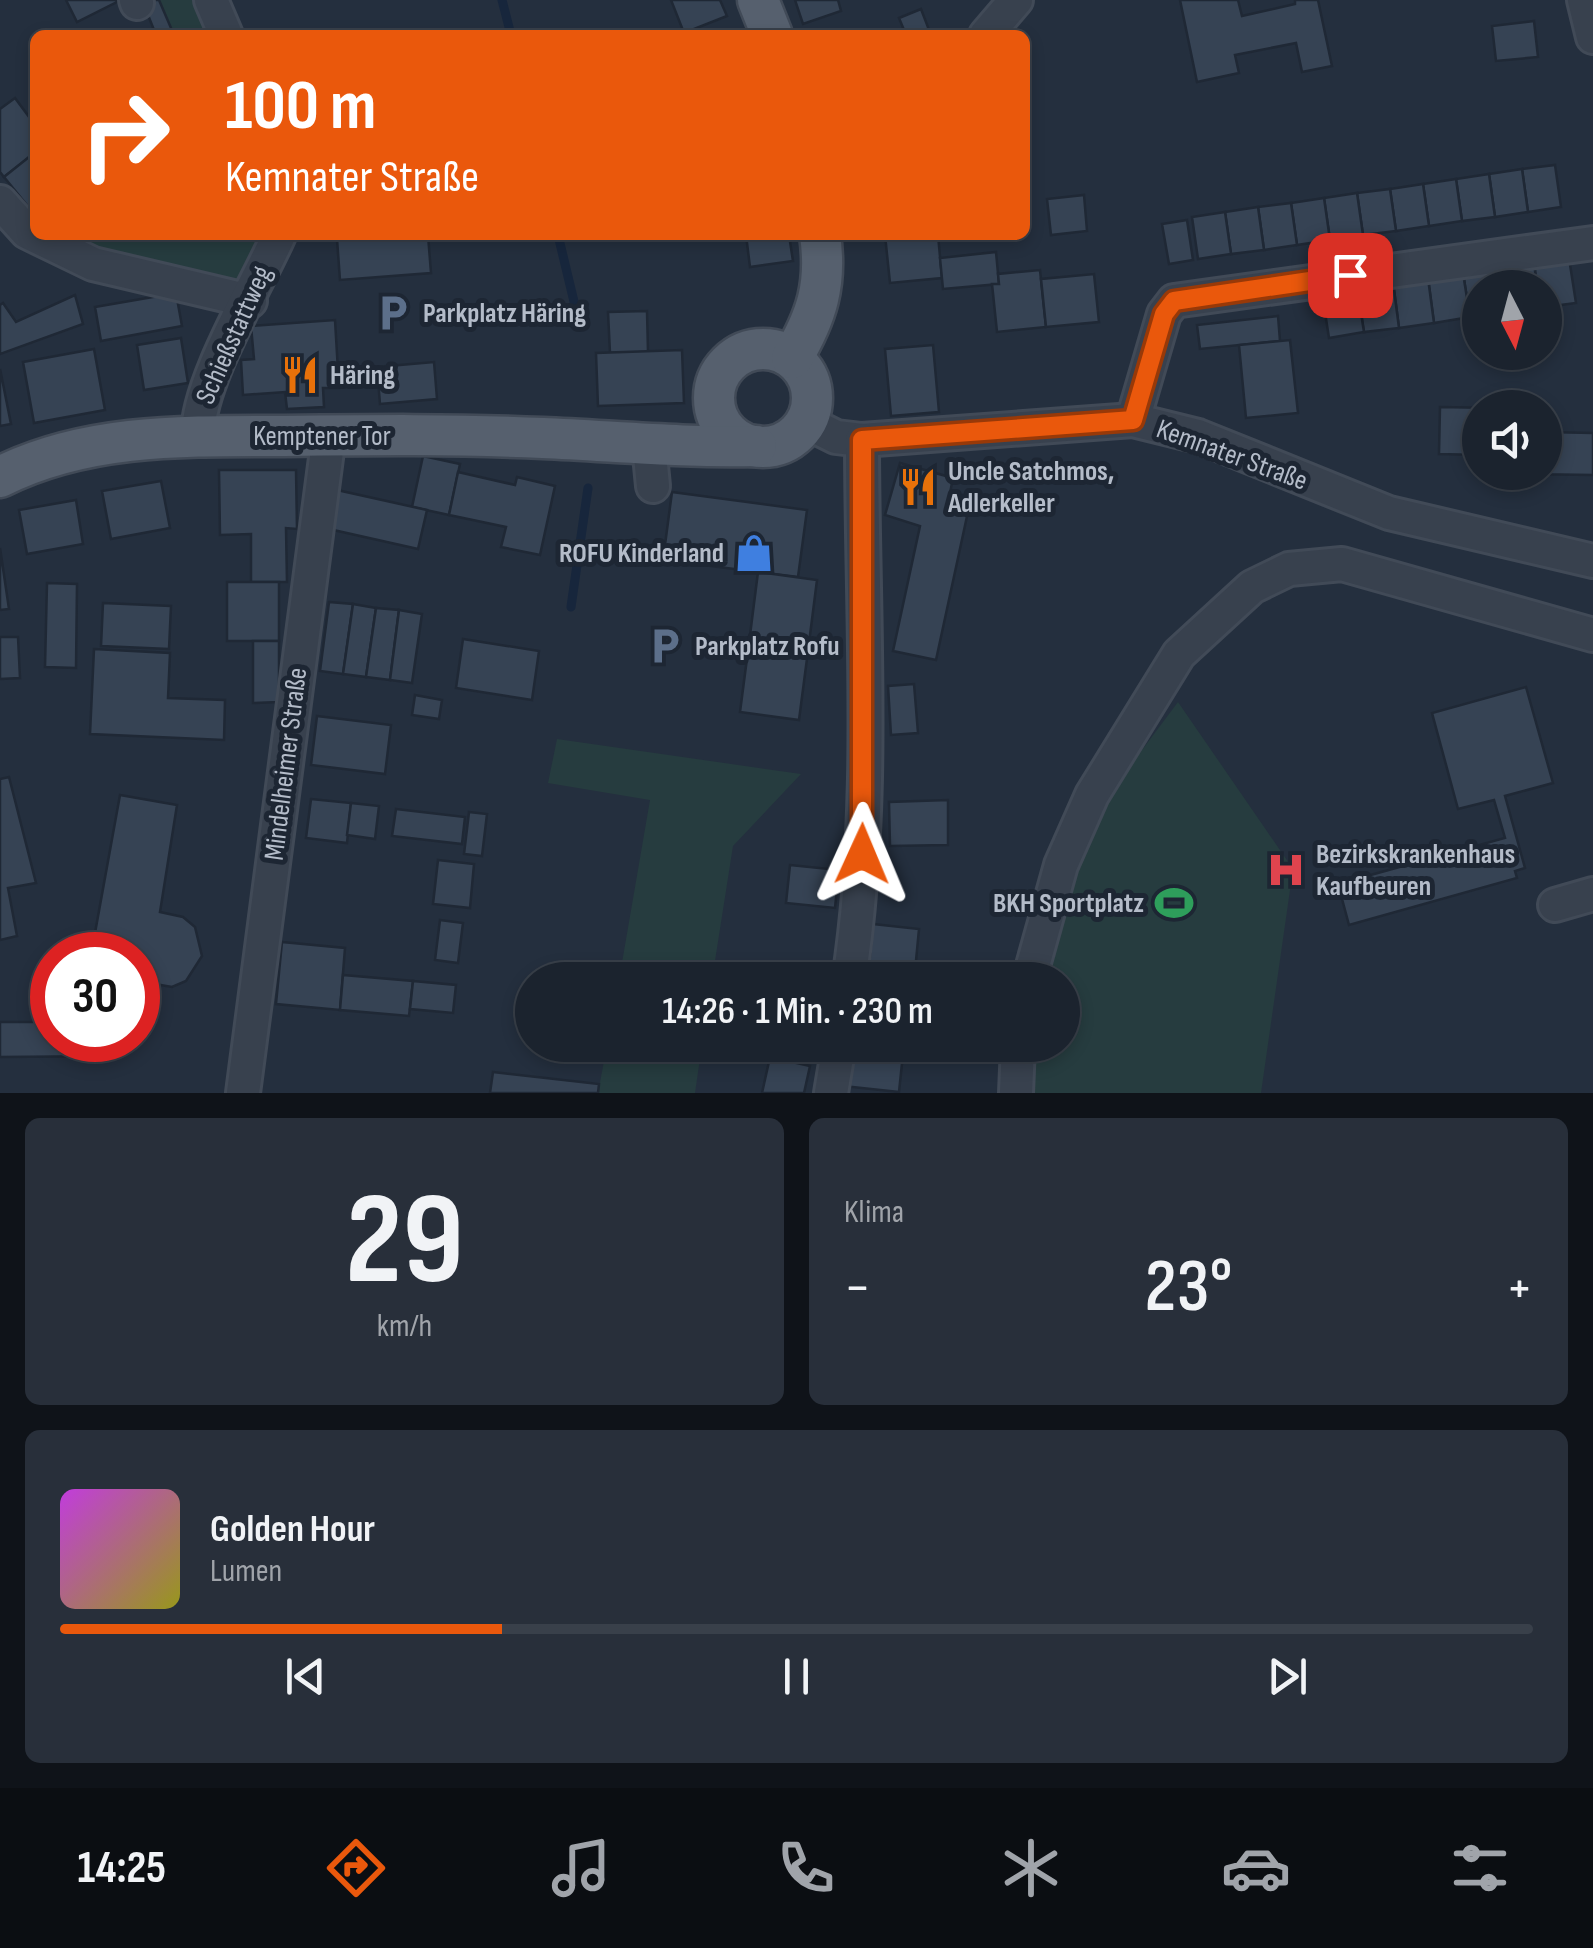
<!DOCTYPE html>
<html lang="de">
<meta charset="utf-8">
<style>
:root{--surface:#1b232e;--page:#282f3a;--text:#f1f3f6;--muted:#a0a4aa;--line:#39404a;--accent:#ea580c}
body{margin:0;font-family:"Sofia Sans Condensed",sans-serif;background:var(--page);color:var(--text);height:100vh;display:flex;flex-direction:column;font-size:38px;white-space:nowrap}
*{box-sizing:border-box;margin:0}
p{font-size:32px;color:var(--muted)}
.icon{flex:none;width:55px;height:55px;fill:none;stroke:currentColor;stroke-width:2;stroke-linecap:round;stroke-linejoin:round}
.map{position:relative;height:1093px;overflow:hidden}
.side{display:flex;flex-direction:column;gap:25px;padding:25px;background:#0f1319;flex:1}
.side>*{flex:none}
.hud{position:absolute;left:30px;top:30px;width:1000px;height:210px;border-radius:15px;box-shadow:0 5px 15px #0003,0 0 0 2px var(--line);background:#ea580c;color:#fff;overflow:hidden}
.needle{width:65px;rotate:174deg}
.buttons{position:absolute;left:1462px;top:270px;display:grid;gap:20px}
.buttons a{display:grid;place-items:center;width:100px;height:100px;border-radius:50%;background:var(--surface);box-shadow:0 5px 15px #0003,0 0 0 2px var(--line);font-size:50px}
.speed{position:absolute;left:30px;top:932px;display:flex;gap:20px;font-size:50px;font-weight:700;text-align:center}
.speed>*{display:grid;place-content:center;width:130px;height:130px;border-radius:50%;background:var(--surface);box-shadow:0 5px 15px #0003,0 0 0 2px var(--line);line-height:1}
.speed .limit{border:15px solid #d22;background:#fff;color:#111}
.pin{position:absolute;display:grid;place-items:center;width:85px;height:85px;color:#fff;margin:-42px;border-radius:20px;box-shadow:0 5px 15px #0006}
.me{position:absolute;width:110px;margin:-55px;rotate:1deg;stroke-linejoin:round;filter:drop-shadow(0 0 8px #0008)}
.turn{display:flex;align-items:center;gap:35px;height:210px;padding:0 30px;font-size:45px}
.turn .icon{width:130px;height:130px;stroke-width:2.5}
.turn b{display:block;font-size:70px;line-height:85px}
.big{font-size:75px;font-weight:600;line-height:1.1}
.side .widget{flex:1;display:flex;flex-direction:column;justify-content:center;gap:15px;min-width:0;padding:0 35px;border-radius:15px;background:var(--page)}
.side .dial{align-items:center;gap:0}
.dial b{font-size:130px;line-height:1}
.song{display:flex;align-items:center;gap:30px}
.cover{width:120px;height:120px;border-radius:15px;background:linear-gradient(135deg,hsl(290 70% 55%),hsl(60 70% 35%))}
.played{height:10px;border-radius:5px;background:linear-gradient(90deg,var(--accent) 30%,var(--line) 30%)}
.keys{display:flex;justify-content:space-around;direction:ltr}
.heat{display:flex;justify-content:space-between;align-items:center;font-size:55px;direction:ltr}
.side .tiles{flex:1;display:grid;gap:25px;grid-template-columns:1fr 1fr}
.widget:last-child{grid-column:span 2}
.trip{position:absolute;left:515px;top:962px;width:565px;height:100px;border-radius:50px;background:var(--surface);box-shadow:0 5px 15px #0003,0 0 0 2px var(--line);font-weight:600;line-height:100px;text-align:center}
.menu{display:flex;height:160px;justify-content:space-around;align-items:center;background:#0b0e12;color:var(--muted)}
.menu .icon{width:70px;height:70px}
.menu .active{color:var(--accent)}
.menu b{font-size:45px;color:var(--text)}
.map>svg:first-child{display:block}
.green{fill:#263c3f}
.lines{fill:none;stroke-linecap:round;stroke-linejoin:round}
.stream{stroke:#17263c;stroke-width:9}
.building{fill:#364354;stroke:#1f2835;stroke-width:2.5}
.minor-casing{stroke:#414a57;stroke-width:38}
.major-casing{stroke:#414a57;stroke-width:45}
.minor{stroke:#38414e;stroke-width:32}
.major{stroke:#56606e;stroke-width:40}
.route-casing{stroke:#983908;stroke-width:25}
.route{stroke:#ea580c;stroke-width:18}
.labels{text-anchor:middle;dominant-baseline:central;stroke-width:10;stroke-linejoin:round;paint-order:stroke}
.poi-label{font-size:28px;font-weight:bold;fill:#b4bcc9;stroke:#1d2633;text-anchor:start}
.street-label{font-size:28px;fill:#b4bcc9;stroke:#1d2633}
</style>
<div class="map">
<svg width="1593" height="1093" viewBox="0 0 1593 1093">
<rect width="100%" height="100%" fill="#242f3e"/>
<g class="green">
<polygon points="159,0 204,0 220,35 174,35"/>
<polygon points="67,235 274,235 249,293 95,259"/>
<polygon points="1178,702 1293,869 1261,1093 1024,1093 1026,1045 1062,1045 1062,980 1039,980 1100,806"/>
<polygon points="557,739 801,774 733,846 712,980 619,980 650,800 548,783"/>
<polygon points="607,1045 702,1045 695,1093 598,1093"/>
</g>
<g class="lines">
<g class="stream">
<polyline points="502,0 511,35"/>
<polyline points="558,235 577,314"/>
<polyline points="571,607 588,488"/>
</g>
</g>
<g class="building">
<polygon points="66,0 121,0 77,22"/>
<polygon points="142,0 159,0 174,35 156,35"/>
<polygon points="671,0 720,0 727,16 684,33"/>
<polygon points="795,0 838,0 841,11 803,24"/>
<polygon points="1180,0 1238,0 1242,16 1295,4 1295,0 1318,0 1332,66 1302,72 1296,43 1235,55 1239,73 1197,82"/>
<polygon points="921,9 931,35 906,35 899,18"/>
<polygon points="1534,21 1538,57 1496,61 1492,26"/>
<polygon points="15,98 35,125 35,153 4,177 0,172 0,109"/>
<polygon points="34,153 35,154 35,215 4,177"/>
<polygon points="1555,165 1561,207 1528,212 1522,169"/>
<polygon points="1522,169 1528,212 1495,217 1489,174"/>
<polygon points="1489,174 1495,217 1462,221 1456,179"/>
<polygon points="1456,179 1462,221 1429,226 1423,184"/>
<polygon points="1423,184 1429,226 1396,231 1390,189"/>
<polygon points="1390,189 1396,231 1363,235 1357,193"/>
<polygon points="1357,193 1363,235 1330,240 1324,198"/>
<polygon points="1084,195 1087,231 1051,235 1047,199"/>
<polygon points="1324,198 1330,240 1297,245 1291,203"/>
<polygon points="1291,203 1297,245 1264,250 1258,207"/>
<polygon points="1258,207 1264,250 1231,254 1225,212"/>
<polygon points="1225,212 1231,254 1198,259 1192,217"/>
<polygon points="1187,220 1193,260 1169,264 1162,224"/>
<polygon points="428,235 431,273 340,280 337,239"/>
<polygon points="746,235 789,235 793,261 750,267"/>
<polygon points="885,235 938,235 942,278 890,283"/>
<polygon points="996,252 999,284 943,289 940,258"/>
<polygon points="1569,258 1576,303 1545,307 1545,288 1537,288 1534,262"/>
<polygon points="1534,262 1537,288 1501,288 1499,268"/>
<polygon points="1499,268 1501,288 1480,288 1480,316 1470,317 1463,273"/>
<polygon points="1040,270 1046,327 997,332 992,284 999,284 998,274"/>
<polygon points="1463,273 1470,317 1434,323 1428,278"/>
<polygon points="1094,274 1099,322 1046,327 1041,279"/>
<polygon points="1428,278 1434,323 1399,328 1393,282"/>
<polygon points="1393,282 1399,328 1364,332 1357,288"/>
<polygon points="1357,288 1364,332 1329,338 1322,293"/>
<polygon points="176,293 182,326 101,341 95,307"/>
<polygon points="75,295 83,324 0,354 0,305 3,303 16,322"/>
<polygon points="647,311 648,352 610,353 608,312"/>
<polygon points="1278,316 1280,341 1200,349 1197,325"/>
<polygon points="335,320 339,388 323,388 324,407 287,409 285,392 243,395 241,360 254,359 251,326"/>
<polygon points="181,338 188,383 144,390 137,345"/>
<polygon points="1290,340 1298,413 1246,418 1239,345"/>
<polygon points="933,345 939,412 891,416 885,349"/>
<polygon points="94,349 105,410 34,423 23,362"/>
<polygon points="682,350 684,403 598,406 596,353"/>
<polygon points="434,362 437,399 380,404 377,367"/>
<polygon points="0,369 11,424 0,426"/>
<polygon points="1440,407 1494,408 1480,408 1480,455 1439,454"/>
<polygon points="1545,432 1593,433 1593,475 1526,474 1545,472"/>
<polygon points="423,456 460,464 449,515 412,507"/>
<polygon points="900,463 953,478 948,503 969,507 936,660 893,651 920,526 885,515"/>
<polygon points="219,470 296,470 297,529 286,528 287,582 251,582 251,534 220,535"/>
<polygon points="458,472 515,485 517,477 555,486 540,555 501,547 506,527 449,515"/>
<polygon points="161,481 170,528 111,539 102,491"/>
<polygon points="337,490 427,510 418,549 329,529"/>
<polygon points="672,492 807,510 798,577 663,560"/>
<polygon points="76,500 83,544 27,554 19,510"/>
<polygon points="0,548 9,609 0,610"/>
<polygon points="758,572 817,580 808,651 749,643"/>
<rect x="227" y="582" width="52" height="59"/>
<polygon points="47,583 77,584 76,668 45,667"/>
<polygon points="329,602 353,604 343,674 320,671"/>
<polygon points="103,603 171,606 169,649 101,646"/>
<polygon points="353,604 376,608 366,677 343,674"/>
<polygon points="376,608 399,610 390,680 366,677"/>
<polygon points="399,610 422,614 412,683 390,680"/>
<polygon points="0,637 18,637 20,678 0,679"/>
<polygon points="463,639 539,651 532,700 456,688"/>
<polygon points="253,641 279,641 279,702 253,703"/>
<polygon points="749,643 808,651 799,720 740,712"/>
<polygon points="94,649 170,653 168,698 225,700 224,740 90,734"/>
<polygon points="914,684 918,733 891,735 888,686"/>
<polygon points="1526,687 1553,783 1505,796 1525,868 1515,871 1517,878 1349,925 1338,884 1505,838 1494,800 1458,809 1432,713"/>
<polygon points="415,695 442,700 439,719 412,715"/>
<polygon points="317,716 391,725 385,774 311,765"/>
<polygon points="9,777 36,883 8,888 17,936 0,940 0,779"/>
<polygon points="120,795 177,805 160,912 183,917 195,927 202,956 186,981 172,987 143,982 138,991 138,955 91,955"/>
<polygon points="311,799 351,803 347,843 306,838"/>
<polygon points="948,800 948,845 890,846 889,802"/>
<polygon points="351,803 379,806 375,839 347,835"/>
<polygon points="396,809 465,817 462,844 392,836"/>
<polygon points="469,812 487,814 482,856 464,854"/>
<polygon points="438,860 474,864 470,908 433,904"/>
<polygon points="790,865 839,870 835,908 786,903"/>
<polygon points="440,920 463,923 458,963 435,960"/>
<polygon points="873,924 919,929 915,971 869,966"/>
<polygon points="282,942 345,948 340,1010 276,1004"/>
<polygon points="343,975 413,981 409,1016 340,1010"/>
<polygon points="413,981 456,985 453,1013 410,1009"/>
<polygon points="0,1022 52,1022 52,1040 118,1040 118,1056 0,1057"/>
<polygon points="847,1048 903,1054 899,1092 843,1086"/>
<polygon points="770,1057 810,1066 804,1093 762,1093"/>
<polygon points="493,1072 599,1084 598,1093 490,1093"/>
</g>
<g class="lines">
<g class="minor-casing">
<g id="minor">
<polyline points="136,0 137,3"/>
<polyline points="211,0 226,35"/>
<polyline points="1584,0 1593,37"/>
<polyline points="986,35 1016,0"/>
<polyline points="0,202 27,232 93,264 250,301"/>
<polyline points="1133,420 1164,314 1174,301 1593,243"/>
<polyline points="806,422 836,437 862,440 1133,420 1198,436 1389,513 1593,561"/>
<path d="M198 436C197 383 256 287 279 235"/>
<polyline points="649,445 653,486"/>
<polyline points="1555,905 1593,894"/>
<path d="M849 980C876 803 862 619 862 440"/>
<polyline points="1029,980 1061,865 1092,795 1179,654 1252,587 1289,569 1342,564 1593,635"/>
<polyline points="243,1093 329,435"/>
<polyline points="831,1093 839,1045"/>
<polyline points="1016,1093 1018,1045"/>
</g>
</g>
<g class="major-casing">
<g id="major">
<polyline points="758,0 772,35"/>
<circle cx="763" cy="398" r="49"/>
<path d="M792 358C817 316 827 284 820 235"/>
<path d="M0 477C87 433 188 436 284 436 370 435 457 434 543 438 614 441 685 448 756 446"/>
</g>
</g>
<use href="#minor" class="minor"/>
<use href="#major" class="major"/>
</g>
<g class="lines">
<g class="route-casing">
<polyline id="route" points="862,854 862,440 1133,420 1164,314 1174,301 1350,275"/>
</g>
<use href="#route" class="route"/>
</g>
<defs>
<g id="parking-bare" transform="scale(3)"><path d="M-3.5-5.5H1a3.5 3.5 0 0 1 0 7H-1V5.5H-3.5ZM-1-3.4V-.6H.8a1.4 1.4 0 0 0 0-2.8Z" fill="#5c6f8a" stroke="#1d2633" stroke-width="2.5" paint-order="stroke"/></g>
<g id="restaurant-bare" transform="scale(3)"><path d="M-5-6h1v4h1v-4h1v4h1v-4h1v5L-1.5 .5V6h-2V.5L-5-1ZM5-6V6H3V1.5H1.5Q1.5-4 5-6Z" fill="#e8710a" stroke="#1d2633" stroke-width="2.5" paint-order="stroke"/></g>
<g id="shop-bare" transform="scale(3)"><path d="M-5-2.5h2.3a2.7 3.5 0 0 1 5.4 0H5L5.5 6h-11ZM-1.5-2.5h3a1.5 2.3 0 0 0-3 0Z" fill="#3f7fe0" stroke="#1d2633" stroke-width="2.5" paint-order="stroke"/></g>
<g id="hospital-bare" transform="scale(3)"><path d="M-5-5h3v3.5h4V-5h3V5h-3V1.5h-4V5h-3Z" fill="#e0444e" stroke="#1d2633" stroke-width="2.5" paint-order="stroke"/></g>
<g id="stadium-bare" transform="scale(3)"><path d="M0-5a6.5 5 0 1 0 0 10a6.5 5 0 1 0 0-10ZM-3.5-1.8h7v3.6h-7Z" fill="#2e9e5b" stroke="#1d2633" stroke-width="2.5" paint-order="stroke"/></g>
</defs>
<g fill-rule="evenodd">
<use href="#parking-bare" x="393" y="313"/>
<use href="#restaurant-bare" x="300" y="375"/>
<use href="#restaurant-bare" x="918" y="487"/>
<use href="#shop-bare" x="754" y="553"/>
<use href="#parking-bare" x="665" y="646"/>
<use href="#hospital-bare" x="1286" y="870"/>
<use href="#stadium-bare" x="1174" y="903"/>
</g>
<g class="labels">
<g class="poi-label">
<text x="423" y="313">Parkplatz Häring</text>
<text x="330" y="375">Häring</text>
<text x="948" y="471">Uncle Satchmos,<tspan x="948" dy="32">Adlerkeller</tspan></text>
<text x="724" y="553" text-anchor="end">ROFU Kinderland</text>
<text x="695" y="646">Parkplatz Rofu</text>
<text x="1316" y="854">Bezirkskrankenhaus<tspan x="1316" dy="32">Kaufbeuren</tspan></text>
<text x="1144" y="903" text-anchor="end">BKH Sportplatz</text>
</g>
<g class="street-label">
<text transform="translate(234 335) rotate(-66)">Schießstattweg</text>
<text x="322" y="436">Kemptener Tor</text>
<text transform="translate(1232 455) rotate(20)">Kemnater Straße</text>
<text transform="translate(286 764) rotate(-83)">Mindelheimer Straße</text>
</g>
</g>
</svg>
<div class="buttons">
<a><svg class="needle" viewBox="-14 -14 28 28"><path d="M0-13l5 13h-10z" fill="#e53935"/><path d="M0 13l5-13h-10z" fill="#a0a4aa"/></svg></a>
<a><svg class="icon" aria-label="sound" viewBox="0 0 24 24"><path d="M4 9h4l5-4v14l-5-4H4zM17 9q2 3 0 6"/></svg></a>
</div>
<div class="speed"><div class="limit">30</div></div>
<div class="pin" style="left:1350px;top:275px;background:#d93025"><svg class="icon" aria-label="arrive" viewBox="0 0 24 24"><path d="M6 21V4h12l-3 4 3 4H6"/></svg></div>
<svg class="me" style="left:862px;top:854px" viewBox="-20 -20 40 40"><path d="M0-17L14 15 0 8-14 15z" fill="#ea580c" stroke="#fff" stroke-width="4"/></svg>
<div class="trip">14:26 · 1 Min. · 230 m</div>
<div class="hud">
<div class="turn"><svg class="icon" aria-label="right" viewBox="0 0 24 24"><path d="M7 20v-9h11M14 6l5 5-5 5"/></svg><div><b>100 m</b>Kemnater Straße</div></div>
</div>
</div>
<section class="side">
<div class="tiles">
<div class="widget dial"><b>29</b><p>km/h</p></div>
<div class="widget"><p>Klima</p>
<div class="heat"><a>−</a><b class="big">23°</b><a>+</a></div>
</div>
<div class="widget">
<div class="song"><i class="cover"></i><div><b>Golden Hour</b><p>Lumen</p></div></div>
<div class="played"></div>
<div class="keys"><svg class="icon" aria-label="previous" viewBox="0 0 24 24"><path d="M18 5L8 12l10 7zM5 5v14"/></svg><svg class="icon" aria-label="pause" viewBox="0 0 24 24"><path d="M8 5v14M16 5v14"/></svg><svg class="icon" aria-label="next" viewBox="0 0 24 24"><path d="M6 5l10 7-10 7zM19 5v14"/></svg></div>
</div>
</div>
</section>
<nav class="menu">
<b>14:25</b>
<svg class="icon active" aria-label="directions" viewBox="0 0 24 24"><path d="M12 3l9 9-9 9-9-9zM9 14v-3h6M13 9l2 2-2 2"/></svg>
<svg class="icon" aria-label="music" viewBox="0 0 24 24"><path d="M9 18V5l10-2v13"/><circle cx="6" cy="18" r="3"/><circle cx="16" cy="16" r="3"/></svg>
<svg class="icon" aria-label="phone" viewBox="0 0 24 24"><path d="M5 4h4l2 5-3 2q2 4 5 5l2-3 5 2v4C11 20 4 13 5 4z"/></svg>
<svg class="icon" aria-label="climate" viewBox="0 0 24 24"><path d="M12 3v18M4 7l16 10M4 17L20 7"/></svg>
<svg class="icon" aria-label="car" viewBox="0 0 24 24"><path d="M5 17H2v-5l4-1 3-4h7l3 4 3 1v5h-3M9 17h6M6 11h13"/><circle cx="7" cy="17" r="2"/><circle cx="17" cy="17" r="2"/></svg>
<svg class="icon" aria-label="filters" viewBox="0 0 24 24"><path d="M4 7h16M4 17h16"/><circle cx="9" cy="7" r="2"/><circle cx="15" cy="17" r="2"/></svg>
</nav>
